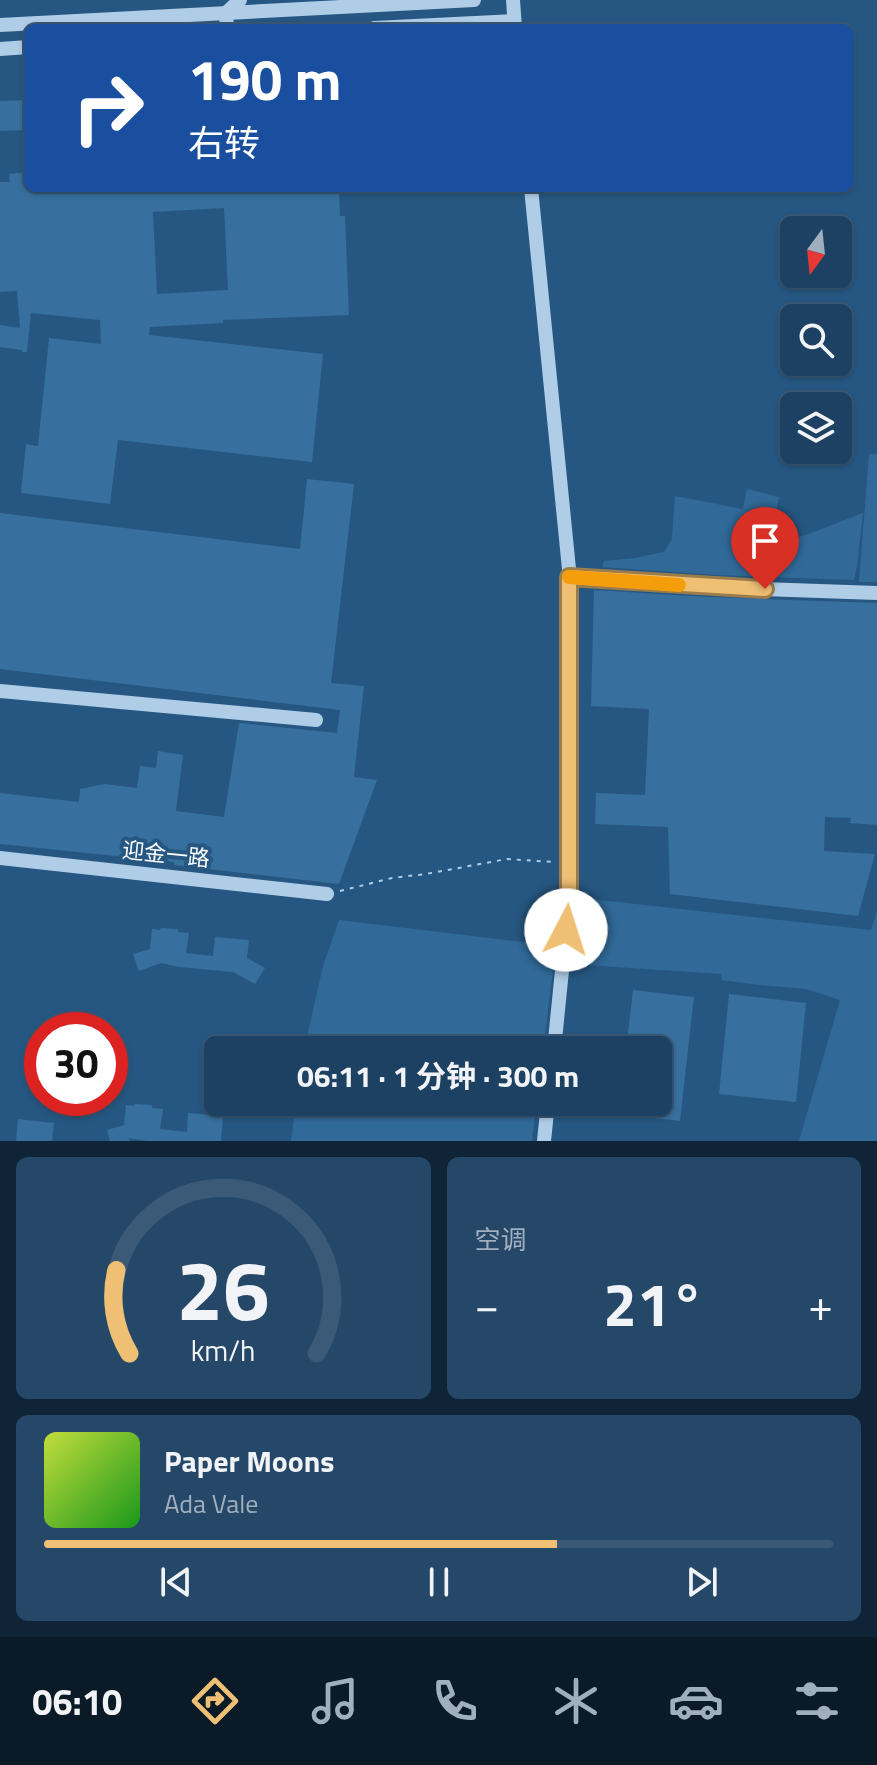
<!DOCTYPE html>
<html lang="zh">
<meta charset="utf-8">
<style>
:root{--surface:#1c4162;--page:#254868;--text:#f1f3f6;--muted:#a0afbe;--line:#3a5a77;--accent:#efc074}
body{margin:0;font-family:"Titillium Web","Noto Sans SC",sans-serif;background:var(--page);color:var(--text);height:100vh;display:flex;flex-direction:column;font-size:30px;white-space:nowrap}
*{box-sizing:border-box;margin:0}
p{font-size:26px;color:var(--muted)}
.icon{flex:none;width:44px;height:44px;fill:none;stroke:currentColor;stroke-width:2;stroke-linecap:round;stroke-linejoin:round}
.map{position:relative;height:1141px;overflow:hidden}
.panel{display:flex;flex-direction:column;gap:16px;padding:16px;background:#0f2436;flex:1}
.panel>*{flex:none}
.banner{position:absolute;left:24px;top:24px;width:830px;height:168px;border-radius:12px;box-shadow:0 2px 6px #0004,0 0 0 2px var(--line);background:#1a4fa0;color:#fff;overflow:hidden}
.needle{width:52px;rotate:195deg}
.fabs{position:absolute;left:780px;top:216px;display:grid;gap:16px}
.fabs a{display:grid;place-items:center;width:72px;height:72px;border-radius:12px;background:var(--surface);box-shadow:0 2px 6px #0004,0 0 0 2px var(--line);font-size:40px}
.speed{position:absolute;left:24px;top:1012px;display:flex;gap:16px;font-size:40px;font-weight:700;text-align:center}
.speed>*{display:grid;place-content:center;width:104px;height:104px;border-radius:50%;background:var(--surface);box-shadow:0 2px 6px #0004,0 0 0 2px var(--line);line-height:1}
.speed .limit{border:12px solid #d22;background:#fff;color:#111}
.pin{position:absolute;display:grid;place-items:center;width:68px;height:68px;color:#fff;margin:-82px -34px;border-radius:50% 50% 50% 0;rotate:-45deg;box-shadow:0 0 8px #0007}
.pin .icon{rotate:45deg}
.me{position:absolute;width:88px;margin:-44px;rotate:5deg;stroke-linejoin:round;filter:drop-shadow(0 0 6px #0008)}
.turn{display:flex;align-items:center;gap:28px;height:168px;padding:0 32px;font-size:36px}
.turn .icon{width:104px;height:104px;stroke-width:2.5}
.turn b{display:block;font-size:56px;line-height:68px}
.big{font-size:60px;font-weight:700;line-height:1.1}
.panel .card{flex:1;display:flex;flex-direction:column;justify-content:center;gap:12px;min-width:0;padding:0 28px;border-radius:12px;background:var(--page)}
.panel .dial{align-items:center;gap:0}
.dial svg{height:208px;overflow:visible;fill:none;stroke:var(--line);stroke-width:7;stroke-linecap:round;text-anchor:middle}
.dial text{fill:var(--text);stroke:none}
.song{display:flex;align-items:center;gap:24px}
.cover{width:96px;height:96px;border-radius:12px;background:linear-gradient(135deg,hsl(70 70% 55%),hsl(120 70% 35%))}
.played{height:8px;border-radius:4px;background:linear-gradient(90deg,var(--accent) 65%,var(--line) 65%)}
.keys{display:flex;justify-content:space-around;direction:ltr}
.heat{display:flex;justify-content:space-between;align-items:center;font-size:44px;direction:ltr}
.panel .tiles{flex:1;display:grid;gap:16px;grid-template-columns:1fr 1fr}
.card:last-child{grid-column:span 2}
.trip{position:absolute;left:204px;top:1036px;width:468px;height:80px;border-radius:12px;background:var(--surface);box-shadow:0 2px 6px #0004,0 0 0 2px var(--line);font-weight:700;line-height:80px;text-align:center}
.tabs{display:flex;height:128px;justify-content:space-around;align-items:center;background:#0b1a27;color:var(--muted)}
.tabs .icon{width:56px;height:56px}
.tabs .on{color:var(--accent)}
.tabs b{font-size:36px;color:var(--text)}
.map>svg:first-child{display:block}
.green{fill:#316a99}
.building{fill:#376f9e;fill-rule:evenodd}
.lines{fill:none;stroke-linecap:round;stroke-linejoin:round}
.path{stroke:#afcde7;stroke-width:2;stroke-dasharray:4 6;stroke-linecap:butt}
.minor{stroke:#afcde7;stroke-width:14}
.route-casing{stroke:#9b7d4b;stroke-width:20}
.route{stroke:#efc074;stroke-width:14}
.slow{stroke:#f59e0b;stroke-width:14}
.labels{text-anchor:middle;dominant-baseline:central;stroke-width:8;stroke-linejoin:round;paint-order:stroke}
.street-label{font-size:22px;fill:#fff;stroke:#265782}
</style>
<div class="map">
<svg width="877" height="1141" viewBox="0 0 877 1141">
<rect width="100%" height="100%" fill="#265782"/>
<g class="green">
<polygon points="869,454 877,454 877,582 859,582"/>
<polygon points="747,489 779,497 771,536 779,541 806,535 863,513 857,566 854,580 717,575 602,567 604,561 635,558 664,552 672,539 675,496 743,509"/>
<polygon points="591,899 871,930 877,912 877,1141 799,1141 840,1000 806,989 759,985 722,980 721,974 586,965 586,903"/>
<polygon points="339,920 556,946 543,1050 304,1050 323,966"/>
<polygon points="296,1102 537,1102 532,1141 291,1141"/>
</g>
<g class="building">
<polygon points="28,100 28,130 0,131 0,101"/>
<path d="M28 172V188H339L340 216H345L349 315 223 320V323L150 327 149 335 323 354 312 462 118 440 110 504 21 493 26 444 38 446 49 338 101 344 100 320 31 313 27 352H22V350L0 347V325L20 328 17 291 0 292V182H10L9 174ZM224 208 228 290 157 294 153 212Z"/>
<polygon points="307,479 354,484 331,683 364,686 354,777 377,780 339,884 174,865 174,862 0,844 0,793 79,802 80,789 104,784 137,788 140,766 156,768 158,751 183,755 176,811 224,817 239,723 337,733 340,710 0,669 0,513 300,549"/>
<polygon points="594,590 709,597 877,603 877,825 850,823 851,818 825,817 824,851 875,854 858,916 670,894 668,827 595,824 596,793 645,795 649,709 591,706"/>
<polygon points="161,928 178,929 178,932 189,933 186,953 213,956 215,937 249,940 247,958 265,968 255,984 233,972 179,967 161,963 139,971 133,954 150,949 152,929 160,930"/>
<polygon points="633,990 694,997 680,1121 619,1114 620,1102 658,1102 658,1050 626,1050"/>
<polygon points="729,994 806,1003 796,1102 719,1094"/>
<polygon points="134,1104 152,1105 152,1108 163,1109 160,1129 187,1132 188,1113 223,1116 221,1141 147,1141 128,1138 130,1141 110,1141 107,1130 124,1125 126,1105 134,1106"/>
<polygon points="18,1119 54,1123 52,1141 16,1141"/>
</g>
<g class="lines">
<polyline class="path" points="340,891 392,878 426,874 507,859 554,862"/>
<g class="minor">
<polyline points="513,0 515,28"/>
<polyline points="0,25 474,0"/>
<polyline points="227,28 226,13 240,0"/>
<polyline points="374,28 514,21"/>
<polyline points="0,49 28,47"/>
<polyline points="531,188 571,589 569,901 554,1050"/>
<polyline points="569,577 709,587 877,593"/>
<polyline points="0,691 316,720"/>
<polyline points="0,858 327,894"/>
<polyline points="544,1141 548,1102"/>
</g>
</g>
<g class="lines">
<g class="route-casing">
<polyline id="route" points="566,930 569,901 569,577 765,589"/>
</g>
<use href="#route" class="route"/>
<polyline class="slow" points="569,577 679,585"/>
</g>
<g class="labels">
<g class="street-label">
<text transform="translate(166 854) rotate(6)">迎金一路</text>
</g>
</g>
</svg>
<div class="fabs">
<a><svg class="needle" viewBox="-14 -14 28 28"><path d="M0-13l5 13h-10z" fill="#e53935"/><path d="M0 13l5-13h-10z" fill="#a0afbe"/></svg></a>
<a><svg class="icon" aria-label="search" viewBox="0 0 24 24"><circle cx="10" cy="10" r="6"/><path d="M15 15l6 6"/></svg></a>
<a><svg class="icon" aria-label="layers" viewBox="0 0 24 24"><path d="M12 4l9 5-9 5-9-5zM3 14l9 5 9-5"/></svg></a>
</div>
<div class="speed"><div class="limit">30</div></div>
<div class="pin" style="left:765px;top:589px;background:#d93025"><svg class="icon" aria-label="arrive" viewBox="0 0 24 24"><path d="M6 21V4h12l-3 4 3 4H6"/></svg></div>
<svg class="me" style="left:566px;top:930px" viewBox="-20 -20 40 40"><circle r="19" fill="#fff"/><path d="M0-13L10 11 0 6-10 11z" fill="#efc074"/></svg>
<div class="trip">06:11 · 1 分钟 · 300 m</div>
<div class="banner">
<div class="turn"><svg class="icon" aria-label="right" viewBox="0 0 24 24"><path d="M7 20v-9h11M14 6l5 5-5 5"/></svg><div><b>190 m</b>右转</div></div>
</div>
</div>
<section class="panel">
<div class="tiles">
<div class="card dial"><svg viewBox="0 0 100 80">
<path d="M14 69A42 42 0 1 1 86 69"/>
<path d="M14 69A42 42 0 0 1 9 37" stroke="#efc074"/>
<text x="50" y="56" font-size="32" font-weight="700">26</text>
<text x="50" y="72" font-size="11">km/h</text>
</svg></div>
<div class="card"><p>空调</p>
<div class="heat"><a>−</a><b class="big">21°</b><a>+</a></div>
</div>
<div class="card">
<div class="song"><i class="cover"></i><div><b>Paper Moons</b><p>Ada Vale</p></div></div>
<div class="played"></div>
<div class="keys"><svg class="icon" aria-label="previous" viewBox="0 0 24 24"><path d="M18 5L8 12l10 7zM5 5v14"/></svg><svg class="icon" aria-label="pause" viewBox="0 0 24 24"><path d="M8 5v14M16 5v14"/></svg><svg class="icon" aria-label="next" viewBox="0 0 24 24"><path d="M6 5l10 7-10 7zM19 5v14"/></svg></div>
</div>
</div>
</section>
<nav class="tabs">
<b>06:10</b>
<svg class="icon on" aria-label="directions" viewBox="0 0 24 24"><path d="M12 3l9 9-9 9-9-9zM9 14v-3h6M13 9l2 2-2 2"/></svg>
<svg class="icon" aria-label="music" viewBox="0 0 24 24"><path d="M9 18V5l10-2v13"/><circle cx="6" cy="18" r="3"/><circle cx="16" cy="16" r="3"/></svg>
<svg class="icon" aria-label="phone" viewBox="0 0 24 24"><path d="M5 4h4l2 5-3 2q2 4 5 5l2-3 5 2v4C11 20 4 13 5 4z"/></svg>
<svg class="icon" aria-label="climate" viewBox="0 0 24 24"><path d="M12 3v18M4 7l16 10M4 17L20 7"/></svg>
<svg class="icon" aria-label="car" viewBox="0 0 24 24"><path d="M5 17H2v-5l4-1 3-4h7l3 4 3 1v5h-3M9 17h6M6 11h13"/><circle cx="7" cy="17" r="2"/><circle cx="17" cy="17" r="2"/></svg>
<svg class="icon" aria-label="filters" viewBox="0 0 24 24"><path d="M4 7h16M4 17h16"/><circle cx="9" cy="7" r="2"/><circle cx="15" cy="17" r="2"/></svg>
</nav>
